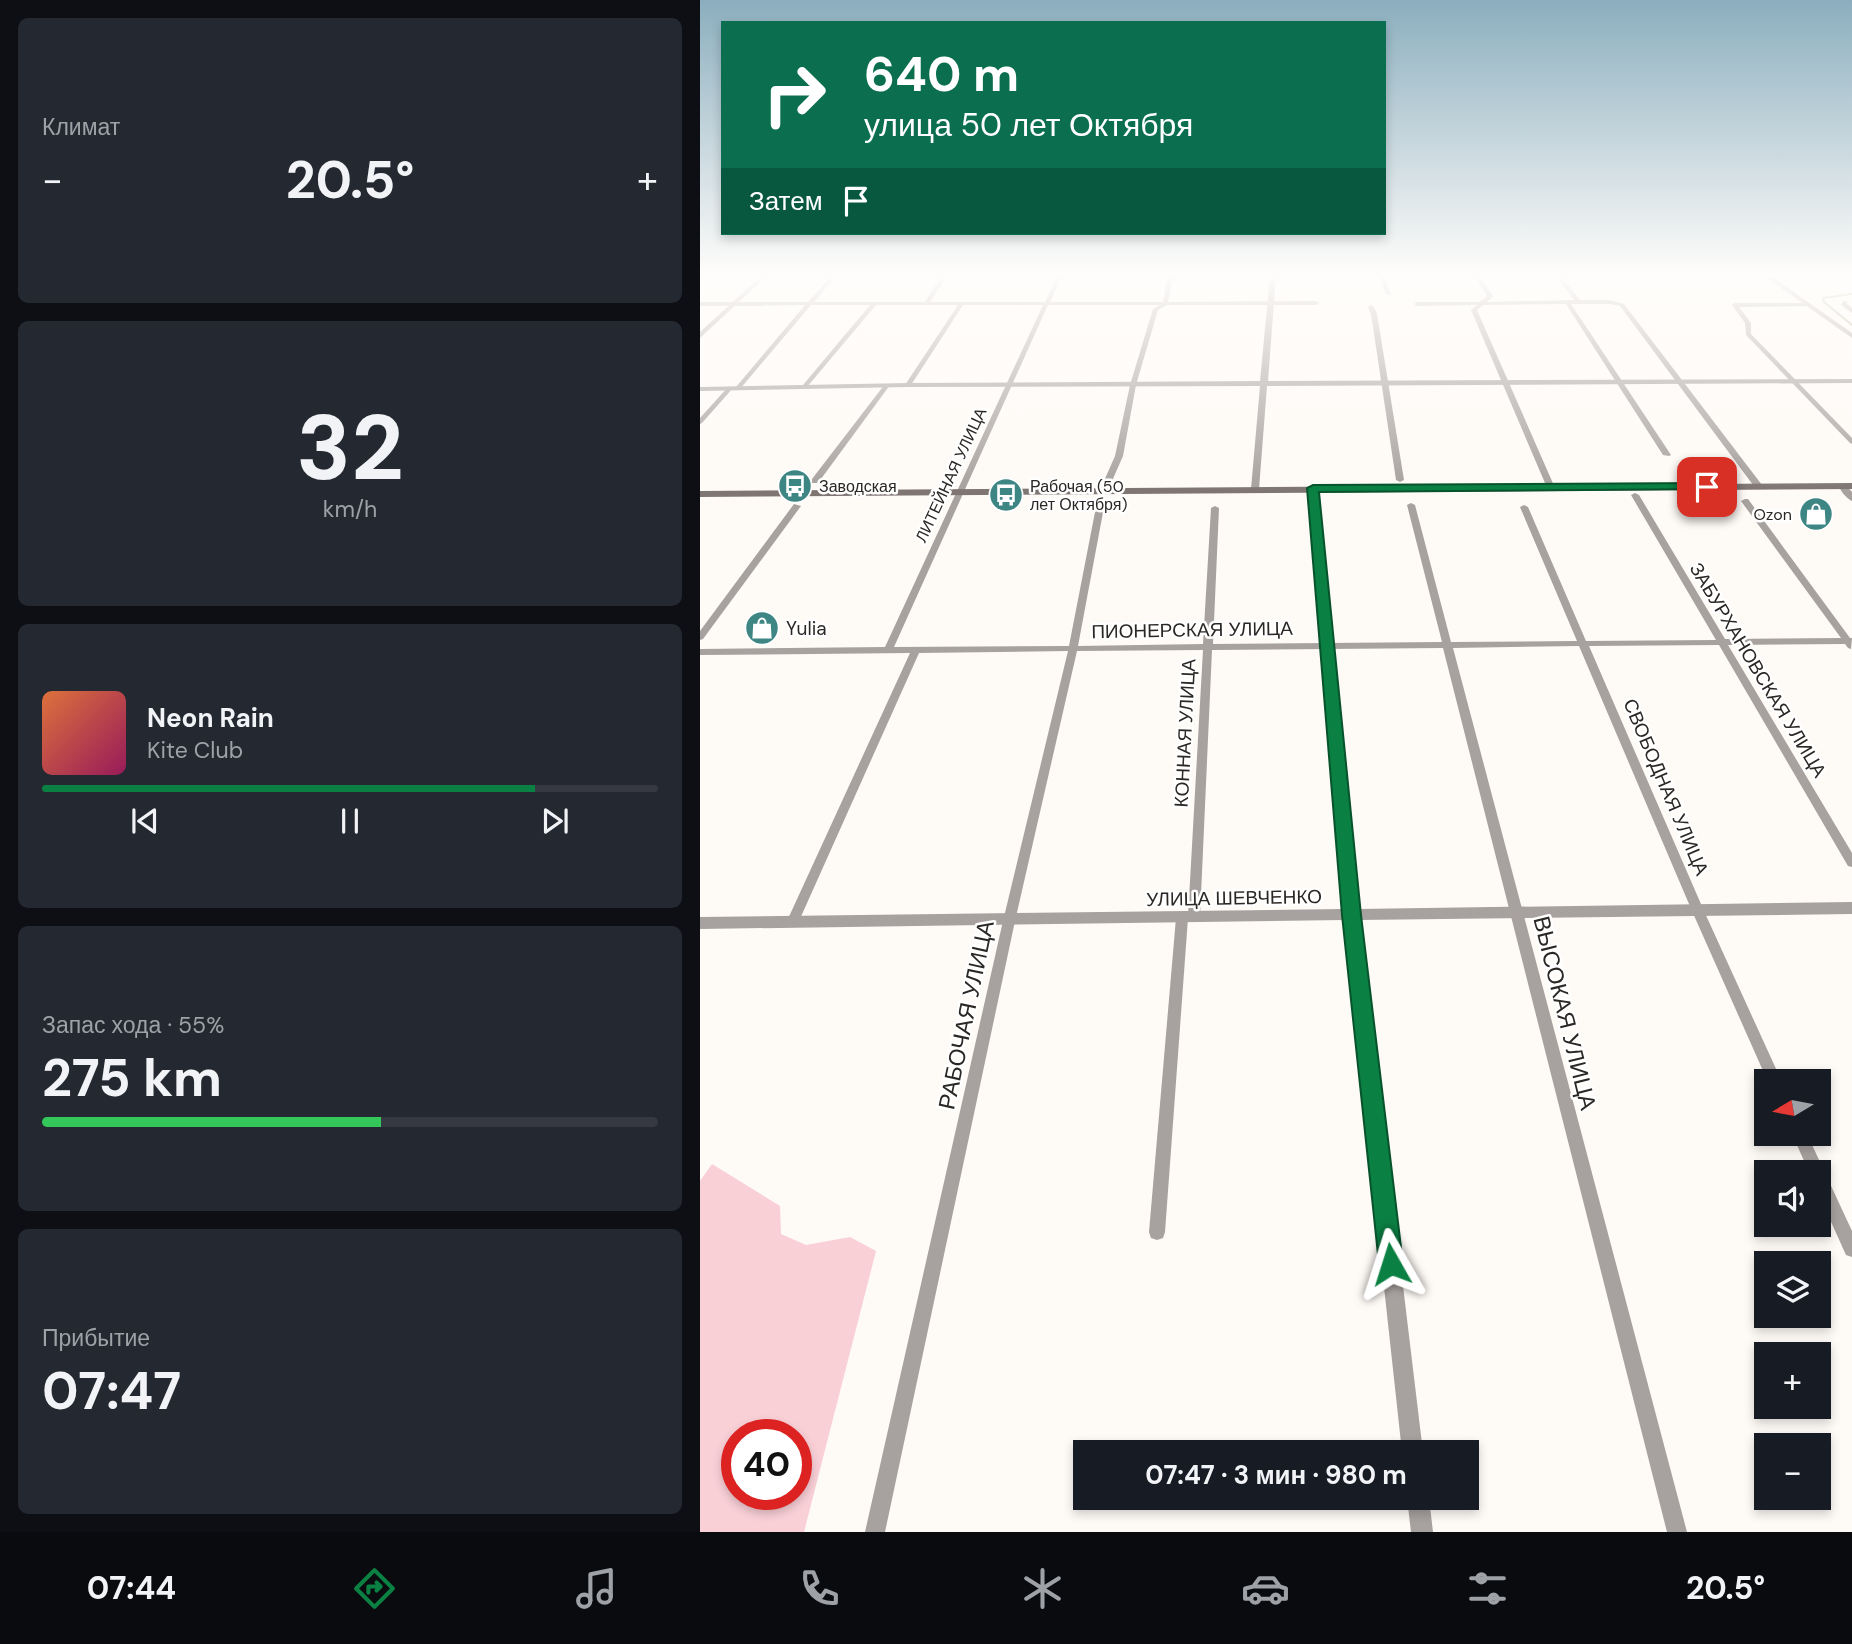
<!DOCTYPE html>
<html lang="ru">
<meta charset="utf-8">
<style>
:root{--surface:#171b24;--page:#242831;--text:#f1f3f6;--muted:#9ea1a6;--line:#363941;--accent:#0b8043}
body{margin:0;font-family:"DM Sans",sans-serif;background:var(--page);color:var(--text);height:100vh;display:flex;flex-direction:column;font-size:26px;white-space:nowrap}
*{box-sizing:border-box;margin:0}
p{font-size:23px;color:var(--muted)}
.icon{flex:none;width:38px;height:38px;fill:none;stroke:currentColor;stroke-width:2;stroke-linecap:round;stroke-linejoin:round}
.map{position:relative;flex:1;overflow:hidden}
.drawer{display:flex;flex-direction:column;gap:18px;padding:18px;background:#0d0f14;width:700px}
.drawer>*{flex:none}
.top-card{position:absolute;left:21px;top:21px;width:665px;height:214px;border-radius:0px;box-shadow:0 4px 10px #0003;background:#0b6e4f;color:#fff;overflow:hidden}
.needle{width:46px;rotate:260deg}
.buttons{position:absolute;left:1054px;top:1069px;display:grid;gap:14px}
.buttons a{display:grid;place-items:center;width:77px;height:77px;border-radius:0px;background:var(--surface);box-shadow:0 4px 10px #0003;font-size:35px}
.speed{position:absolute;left:21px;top:1419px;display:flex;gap:14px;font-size:35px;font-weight:700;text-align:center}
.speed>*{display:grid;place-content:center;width:91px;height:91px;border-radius:50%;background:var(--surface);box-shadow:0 4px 10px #0003;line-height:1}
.speed .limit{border:10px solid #d22;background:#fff;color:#111}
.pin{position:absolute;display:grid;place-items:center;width:60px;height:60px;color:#fff;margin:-30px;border-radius:14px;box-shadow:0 4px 10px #0006}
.me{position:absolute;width:77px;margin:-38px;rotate:354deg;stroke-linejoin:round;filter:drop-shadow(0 0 5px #0008)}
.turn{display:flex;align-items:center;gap:24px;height:147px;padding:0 28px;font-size:32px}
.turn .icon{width:91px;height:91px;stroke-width:2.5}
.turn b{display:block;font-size:49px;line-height:60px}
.then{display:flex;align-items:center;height:66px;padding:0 28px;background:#0003;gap:14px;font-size:26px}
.big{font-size:52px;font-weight:700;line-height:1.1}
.drawer .tile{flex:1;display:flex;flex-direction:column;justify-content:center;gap:10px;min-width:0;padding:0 24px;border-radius:10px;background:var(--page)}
.drawer .dial{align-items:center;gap:0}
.dial b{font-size:91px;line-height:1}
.song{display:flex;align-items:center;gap:21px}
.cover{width:84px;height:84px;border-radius:10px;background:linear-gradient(135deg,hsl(20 70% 55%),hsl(330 70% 35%))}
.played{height:7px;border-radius:4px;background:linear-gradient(90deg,var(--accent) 80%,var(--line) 80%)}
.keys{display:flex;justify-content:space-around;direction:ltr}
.heat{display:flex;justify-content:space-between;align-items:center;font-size:38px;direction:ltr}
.charge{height:10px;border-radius:5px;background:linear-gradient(90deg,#34c759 55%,var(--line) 0)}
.trip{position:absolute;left:373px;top:1440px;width:406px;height:70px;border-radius:0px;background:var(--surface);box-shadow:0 4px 10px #0003;font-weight:700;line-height:70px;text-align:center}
.dock{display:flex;height:112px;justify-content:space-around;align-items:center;background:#090b0e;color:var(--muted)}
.dock .icon{width:49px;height:49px}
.dock .selected{color:var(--accent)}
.dock b{font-size:32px;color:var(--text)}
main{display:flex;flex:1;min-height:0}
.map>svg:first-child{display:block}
.green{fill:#fad0d7;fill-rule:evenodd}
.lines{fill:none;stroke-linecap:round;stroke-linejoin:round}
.stream{stroke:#a1a580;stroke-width:2}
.minor{fill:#a7a19f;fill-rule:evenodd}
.tertiary{fill:#a7a19f;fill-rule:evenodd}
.secondary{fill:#7f7674;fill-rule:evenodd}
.route{fill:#0b8043;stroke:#07532c;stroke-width:2}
.labels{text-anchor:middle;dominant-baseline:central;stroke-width:5;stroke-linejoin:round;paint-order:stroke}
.far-street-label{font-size:16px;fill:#2b2724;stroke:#fff}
.far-poi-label{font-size:16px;fill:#2b2724;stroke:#fff;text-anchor:start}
.poi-label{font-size:19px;fill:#2b2724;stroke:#fff;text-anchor:start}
.street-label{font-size:19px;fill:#2b2724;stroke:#fff}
.near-street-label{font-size:23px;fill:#2b2724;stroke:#fff}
</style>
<main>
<section class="drawer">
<div class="tile"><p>Климат</p>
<div class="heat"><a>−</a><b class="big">20.5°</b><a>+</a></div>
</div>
<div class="tile dial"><b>32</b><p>km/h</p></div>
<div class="tile">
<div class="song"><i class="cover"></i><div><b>Neon Rain</b><p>Kite Club</p></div></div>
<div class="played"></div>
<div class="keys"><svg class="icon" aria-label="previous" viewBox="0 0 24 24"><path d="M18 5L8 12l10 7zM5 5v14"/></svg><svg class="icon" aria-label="pause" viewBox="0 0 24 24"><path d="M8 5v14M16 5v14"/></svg><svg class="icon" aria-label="next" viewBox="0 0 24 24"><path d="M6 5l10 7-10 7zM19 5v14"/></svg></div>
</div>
<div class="tile"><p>Запас хода · 55%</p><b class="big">275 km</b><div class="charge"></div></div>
<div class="tile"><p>Прибытие</p><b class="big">07:47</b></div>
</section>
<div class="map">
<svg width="1152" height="1532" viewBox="0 0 1152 1532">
<rect width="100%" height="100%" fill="#fefaf6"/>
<path class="green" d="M12 1164 80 1206 81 1234 106 1245 150 1237 176 1251 104 1532H0V1181ZM37 1435H96V1494H37Z"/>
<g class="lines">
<polyline class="stream" points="1152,294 1123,298 1124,302 1152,325"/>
<g class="minor">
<polygon points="131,276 136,276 114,302 225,302 242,276 247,276 230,302 345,302 357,276 362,276 350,302 463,302 468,276 473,276 468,302 616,301 619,303 616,305 467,305 458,310 436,385 423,456 408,490 404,492 400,490 415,456 430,385 453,309 460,305 348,305 194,647 369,646 396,507 400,505 404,507 378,646 503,644 511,508 515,506 519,508 513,644 742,642 707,505 711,503 715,505 751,642 877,641 820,507 824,505 828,507 886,641 1016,640 931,495 935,493 939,495 1025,639 1141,638 1041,501 1045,499 1048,499 1150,638 1152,638 1151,649 1148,648 1145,644 1028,645 1152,853 1152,867 1148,866 1019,645 889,646 1004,911 1082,1082 1068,1082 992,911 879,646 753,648 987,1532 967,1532 743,648 512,650 500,917 498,920 494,922 490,920 488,917 503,650 377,651 315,921 185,1532 165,1532 303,921 368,651 219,653 99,921 97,924 93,926 89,924 87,921 210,653 0,655 0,649 185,647 343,305 263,305 211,385 208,387 205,385 258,305 176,305 107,387 103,387 103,385 170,305 111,305 40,389 36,389 36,387 105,305 0,306 0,302 108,302"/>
<polygon points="679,276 684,276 691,295 686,294"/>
<polygon points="775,276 779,276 793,296 787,302 874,300 856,276 861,276 880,300 910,300 924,304 1062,485 1062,489 1056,489 920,306 910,304 871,304 971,455 969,456 963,455 866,304 783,305 777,310 855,488 848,490 771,310 777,305 717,306 714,304 717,302 780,302 787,296"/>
<polygon points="1110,303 1108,306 1039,307 1051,323 1051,334 1152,438 1152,444 1150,443 1046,335 1045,323 1032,305 1035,303"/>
<polygon points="671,305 674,307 677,314 704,480 700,482 696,480 671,314 668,307"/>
<polygon points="185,384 190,385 118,483 112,483 112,479"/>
<polygon points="28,387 33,388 2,423 0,424 0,418"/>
<polygon points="94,504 101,506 3,639 0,640 0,631"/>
<polygon points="482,913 486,915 488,918 465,1232 463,1238 457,1240 451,1238 449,1232 476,918 478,915"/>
<polygon points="1092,1134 1107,1134 1152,1231 1152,1257 1146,1255 1118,1193 1118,1172 1109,1172"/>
</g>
<g class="tertiary">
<polygon points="61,276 67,276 0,338 0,332"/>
<polygon points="570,276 576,276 568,381 1152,379 1152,383 567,386 559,489 555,492 551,489 560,386 208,387 0,391 0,387 208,383 560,381"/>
<polygon points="1064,276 1071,276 1152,333 1152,338"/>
<polygon points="1143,301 1147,301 1147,304 1152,308 1152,313 1141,305"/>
<path d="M1139 484H1145L1152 492V501C1147 499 1138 489 1139 484Z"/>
<polygon points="613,485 617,488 658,909 1152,902 1152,914 659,920 723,1452 702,1452 644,920 0,929 0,917 643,909 609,488"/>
<polygon points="707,1498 729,1498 733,1532 711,1532"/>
</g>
<polygon class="secondary" points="1152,483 1152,489 0,497 0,491"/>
</g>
<linearGradient id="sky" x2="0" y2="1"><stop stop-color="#8baebe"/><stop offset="0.56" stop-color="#fffdfb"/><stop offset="1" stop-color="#fffdfb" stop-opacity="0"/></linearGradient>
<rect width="1152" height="490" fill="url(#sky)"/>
<polygon class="route" points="1007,483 1013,487 1011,489 619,492 661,915 703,1264 700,1273 691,1277 683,1273 679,1264 642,915 607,488 613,485"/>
<defs>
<g id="bus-disc" transform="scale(1.75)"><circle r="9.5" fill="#3e8684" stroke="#fff"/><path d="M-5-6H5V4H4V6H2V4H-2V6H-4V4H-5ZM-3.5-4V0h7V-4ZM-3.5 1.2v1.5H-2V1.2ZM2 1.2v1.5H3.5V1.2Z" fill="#fff"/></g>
<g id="shop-disc" transform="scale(1.75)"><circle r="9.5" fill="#3e8684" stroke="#fff"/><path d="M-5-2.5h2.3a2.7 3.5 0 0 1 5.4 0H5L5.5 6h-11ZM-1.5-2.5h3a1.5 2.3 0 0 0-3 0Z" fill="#fff"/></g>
</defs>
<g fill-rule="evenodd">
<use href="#bus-disc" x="95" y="486"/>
<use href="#bus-disc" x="306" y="495"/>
<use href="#shop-disc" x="1116" y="514"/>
<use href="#shop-disc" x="62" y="628"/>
</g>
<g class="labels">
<g class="far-street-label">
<text transform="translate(251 475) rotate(-65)">ЛИТЕЙНАЯ УЛИЦА</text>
</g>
<g class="far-poi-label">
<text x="119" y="486">Заводская</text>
<text x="330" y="486">Рабочая (50<tspan x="330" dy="18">лет Октября)</tspan></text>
<text x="1092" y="514" text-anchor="end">Ozon</text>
</g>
<g class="poi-label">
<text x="86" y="628">Yulia</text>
</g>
<g class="street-label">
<text transform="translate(492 630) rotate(-1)">ПИОНЕРСКАЯ УЛИЦА</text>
<text transform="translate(1058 670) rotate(59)">ЗАБУРХАНОВСКАЯ УЛИЦА</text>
<text transform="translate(485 733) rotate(-87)">КОННАЯ УЛИЦА</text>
<text transform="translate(966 787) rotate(67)">СВОБОДНАЯ УЛИЦА</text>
<text transform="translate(534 898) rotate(-1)">УЛИЦА ШЕВЧЕНКО</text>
</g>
<g class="near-street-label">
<text transform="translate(865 1013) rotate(76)">ВЫСОКАЯ УЛИЦА</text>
<text transform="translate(266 1015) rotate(-78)">РАБОЧАЯ УЛИЦА</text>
</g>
</g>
</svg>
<div class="buttons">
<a><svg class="needle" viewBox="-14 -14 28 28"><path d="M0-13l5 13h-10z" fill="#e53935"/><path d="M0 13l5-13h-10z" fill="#9ea1a6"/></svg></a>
<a><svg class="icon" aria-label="sound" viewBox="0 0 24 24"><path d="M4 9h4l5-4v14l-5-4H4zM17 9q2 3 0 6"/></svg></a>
<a><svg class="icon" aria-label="layers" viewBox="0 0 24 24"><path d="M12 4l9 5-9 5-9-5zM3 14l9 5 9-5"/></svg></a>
<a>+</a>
<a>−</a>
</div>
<div class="speed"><div class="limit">40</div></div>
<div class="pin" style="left:1007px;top:487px;background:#d93025"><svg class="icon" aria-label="arrive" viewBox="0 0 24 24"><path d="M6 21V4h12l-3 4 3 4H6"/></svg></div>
<svg class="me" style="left:691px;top:1264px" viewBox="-20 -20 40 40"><path d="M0-17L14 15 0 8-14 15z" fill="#0b8043" stroke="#fff" stroke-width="4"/></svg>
<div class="trip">07:47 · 3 мин · 980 m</div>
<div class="top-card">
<div class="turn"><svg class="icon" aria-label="right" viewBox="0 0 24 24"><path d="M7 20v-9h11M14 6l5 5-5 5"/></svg><div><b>640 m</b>улица 50 лет Октября</div></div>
<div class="then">Затем<svg class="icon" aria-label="arrive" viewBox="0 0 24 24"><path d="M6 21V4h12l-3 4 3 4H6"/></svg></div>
</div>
</div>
</main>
<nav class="dock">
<b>07:44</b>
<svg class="icon selected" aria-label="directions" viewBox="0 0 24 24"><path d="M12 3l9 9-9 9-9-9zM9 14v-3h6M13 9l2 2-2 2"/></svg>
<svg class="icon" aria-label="music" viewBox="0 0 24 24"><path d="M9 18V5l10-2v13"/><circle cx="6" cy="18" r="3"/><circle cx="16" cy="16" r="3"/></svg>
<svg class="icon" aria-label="phone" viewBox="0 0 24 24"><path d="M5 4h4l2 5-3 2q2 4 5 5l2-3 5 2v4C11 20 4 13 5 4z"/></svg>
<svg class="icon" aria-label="climate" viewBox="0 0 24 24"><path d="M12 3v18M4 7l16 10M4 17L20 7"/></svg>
<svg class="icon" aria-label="car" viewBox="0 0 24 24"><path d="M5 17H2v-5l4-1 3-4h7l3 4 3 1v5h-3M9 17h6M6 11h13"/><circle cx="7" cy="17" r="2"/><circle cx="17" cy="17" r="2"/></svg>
<svg class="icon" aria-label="filters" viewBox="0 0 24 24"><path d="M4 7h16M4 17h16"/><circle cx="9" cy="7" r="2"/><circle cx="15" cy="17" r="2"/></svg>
<b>20.5°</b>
</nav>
